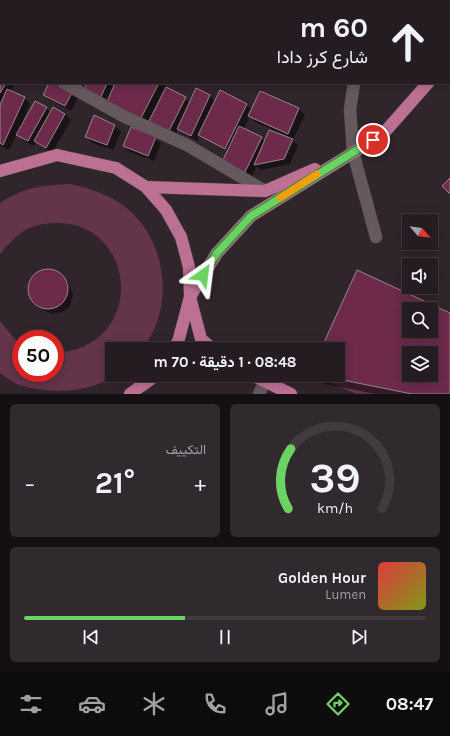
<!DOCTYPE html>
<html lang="ar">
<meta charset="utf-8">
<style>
:root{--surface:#241c20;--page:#30292d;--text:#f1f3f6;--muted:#a3a1a5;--line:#413a3e;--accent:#6ad363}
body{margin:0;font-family:Karla,Vazirmatn,sans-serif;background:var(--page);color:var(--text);direction:rtl;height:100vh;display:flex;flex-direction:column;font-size:15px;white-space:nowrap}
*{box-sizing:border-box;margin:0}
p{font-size:13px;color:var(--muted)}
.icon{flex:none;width:22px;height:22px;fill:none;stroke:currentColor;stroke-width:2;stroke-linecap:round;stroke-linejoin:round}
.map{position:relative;height:394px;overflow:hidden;direction:ltr}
.panel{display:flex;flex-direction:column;gap:10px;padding:10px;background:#140f12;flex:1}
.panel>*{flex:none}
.guide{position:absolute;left:0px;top:0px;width:450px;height:84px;box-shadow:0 2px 10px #0003,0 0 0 1px var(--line);direction:rtl;background:#241c20;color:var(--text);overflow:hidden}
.needle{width:26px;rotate:118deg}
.fabs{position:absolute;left:402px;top:214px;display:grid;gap:8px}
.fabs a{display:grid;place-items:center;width:36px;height:36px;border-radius:0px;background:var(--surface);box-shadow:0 2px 10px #0003,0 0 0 1px var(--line);font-size:20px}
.speed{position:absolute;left:12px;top:330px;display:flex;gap:8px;font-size:20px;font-weight:700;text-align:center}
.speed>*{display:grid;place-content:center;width:52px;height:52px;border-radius:50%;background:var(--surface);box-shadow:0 2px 10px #0003,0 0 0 1px var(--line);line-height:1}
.speed .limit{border:6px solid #d22;background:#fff;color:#111}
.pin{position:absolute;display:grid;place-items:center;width:34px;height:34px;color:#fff;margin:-17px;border:2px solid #fff;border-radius:50%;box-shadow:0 1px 4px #0007}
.me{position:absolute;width:44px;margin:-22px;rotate:31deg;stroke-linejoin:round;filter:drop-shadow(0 0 3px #0008)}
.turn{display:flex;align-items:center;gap:14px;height:84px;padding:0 16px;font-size:18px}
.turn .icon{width:52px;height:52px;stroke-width:2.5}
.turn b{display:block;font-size:28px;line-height:34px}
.big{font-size:30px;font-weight:700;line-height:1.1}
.panel .widget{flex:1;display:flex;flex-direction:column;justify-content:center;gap:6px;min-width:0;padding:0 14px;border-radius:6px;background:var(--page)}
.panel .dial{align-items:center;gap:0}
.dial svg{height:104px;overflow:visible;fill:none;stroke:var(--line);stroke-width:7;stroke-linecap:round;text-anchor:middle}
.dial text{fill:var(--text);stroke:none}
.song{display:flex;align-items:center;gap:12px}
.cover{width:48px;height:48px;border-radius:6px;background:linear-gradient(135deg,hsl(0 70% 55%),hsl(70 70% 35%))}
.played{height:4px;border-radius:2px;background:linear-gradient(90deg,var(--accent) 40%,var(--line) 40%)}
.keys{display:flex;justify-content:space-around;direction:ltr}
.heat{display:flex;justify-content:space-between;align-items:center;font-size:22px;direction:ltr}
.panel .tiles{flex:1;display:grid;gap:10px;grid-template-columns:1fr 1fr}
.widget:last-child{grid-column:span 2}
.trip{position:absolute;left:105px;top:342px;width:240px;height:40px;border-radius:0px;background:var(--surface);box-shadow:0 2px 10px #0003,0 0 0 1px var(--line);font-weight:700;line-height:40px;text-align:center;direction:rtl}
.tabs{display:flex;height:64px;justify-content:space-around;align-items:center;background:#0e0b0d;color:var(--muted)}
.tabs .icon{width:28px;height:28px}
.tabs .selected{color:var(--accent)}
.tabs b{font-size:18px;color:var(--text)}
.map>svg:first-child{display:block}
.green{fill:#64344a}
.shadow{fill:#0007;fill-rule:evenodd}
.building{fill:#6d2a4b;stroke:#95878c;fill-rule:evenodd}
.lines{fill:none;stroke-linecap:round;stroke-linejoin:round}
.minor-casing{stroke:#4b4246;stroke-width:13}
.major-casing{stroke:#4b4246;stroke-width:13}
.minor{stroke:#66595e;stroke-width:12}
.major{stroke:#bc7193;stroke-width:12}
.route-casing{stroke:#458940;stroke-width:10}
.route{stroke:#6ad363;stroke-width:7}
.slow{stroke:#f59e0b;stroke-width:7}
</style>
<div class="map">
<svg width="450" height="394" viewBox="0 0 450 394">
<rect width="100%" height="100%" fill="#30252a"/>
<g class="green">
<polygon points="23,0 172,0 25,1"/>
<path d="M71 184C91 189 108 194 124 206 167 238 176 308 142 349H112V375H115C88 394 50 394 19 385 12 382 6 377 0 373V321L15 339 21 343V373H55V353C75 352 93 345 106 330 140 288 113 221 56 223 46 223 35 225 27 229 16 236 8 244 0 254V203C24 187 43 185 71 184Z"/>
<polygon points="313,375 318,375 412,394 356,394"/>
</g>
<g class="shadow">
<polygon points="248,0 317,0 247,1"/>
<polygon points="1,27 1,55 0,55"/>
<polygon points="0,75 1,83 12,83 14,85 10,92 25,98 30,104 23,120 25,121 35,102 51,112 65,114 71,120 52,153 36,142 34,146 23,140 17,134 9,150 0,146"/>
<polygon points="50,83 86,83 71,111 50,100 44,95"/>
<path d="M88 83H161L190 103 197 90 210 96 216 102 221 92 247 105 252 110 261 92 299 109 305 115 293 140 298 146 290 164 261 170 257 166 251 178 229 167 228 152 205 140 200 135 197 141 184 134 178 129 175 136 156 127 149 120 147 123 104 108ZM250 116 255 122 288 136V138L265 142 261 138 243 130ZM204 137 230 150 229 152 204 139Z"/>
<polygon points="94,116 115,126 121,132 113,150 92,143 86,137"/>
<polygon points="155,138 161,144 154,161 130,152 124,146"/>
<polygon points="52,269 68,282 73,294 70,306 65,311 52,314 40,308 34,302 28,290 29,284 35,274 40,271"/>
<path d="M357 271 450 314V394H375L321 383 313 375H338V349H322ZM409 309H431V331H409ZM409 353H431V375H409Z"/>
</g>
<g class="building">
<polygon points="247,0 292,0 246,1"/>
<polygon points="1,24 1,53 0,53"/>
<polygon points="0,74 1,83 6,83 0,93"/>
<polygon points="49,83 77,83 65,106 43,95"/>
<polygon points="87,83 107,83 98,104 82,93"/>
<polygon points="115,83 159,83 141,118 106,104"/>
<polygon points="166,87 186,97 169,131 149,121"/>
<polygon points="196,88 210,95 191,136 177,129"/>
<polygon points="7,89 25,97 3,145 0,143 0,105"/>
<polygon points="220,90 247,104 225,149 198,135"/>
<polygon points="260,91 299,108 288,134 248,116"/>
<polygon points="35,101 47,107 28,141 16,135"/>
<polygon points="53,107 65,114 46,148 34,141"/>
<polygon points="94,115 115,125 107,145 85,137"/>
<polygon points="239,126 262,137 245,172 222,162"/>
<polygon points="131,127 156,137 148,156 123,146"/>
<polygon points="269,130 293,139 284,159 254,165"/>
<polygon points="450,178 450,194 442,186"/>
<circle cx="48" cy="289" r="20"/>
<path d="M357 270 450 313V394H412L318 375H338V349H321ZM409 309H431V331H409ZM409 353H431V375H409Z"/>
</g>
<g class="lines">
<g class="minor-casing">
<g id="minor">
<polyline points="364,1 364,0"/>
<polyline points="0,48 1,48"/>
<polyline points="64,83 123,116 187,145 265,191"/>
<polyline points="354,83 350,109 353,152 376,237"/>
<polyline points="259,394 265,381"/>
</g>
</g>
<g class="major-casing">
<g id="major">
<polyline points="449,59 450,58"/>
<polyline points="0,171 57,155 116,168 146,187 166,210 181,237 189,267 190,297 178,342 172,349"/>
<polyline points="146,187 265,191 315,169"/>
<polyline points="213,349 201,339 190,297 217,253 251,216 383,134 428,83"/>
<polyline points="252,375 291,394"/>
<polyline points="130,394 151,379 154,375"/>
</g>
</g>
<use href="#minor" class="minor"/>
<use href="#major" class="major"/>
</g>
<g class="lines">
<g class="route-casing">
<polyline id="route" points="203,275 217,253 251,216 373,140"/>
</g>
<use href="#route" class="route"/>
<polyline class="slow" points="280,198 317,174"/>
</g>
</svg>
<div class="fabs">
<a><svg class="needle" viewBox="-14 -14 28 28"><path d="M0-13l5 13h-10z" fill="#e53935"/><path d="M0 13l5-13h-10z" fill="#a3a1a5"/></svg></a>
<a><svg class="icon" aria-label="sound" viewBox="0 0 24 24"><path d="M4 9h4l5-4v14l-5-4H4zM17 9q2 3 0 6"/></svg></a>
<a><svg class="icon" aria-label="search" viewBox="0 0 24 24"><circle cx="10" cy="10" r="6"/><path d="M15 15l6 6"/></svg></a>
<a><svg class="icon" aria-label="layers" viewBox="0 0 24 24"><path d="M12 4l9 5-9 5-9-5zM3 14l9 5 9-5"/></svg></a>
</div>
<div class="speed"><div class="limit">50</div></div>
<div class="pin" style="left:373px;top:140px;background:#d93025"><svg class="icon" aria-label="arrive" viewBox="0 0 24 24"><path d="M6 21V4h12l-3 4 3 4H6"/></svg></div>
<svg class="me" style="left:203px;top:275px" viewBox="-20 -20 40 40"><path d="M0-17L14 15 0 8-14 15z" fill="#6ad363" stroke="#fff" stroke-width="4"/></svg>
<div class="trip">08:48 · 1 دقيقة · 70 m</div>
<div class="guide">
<div class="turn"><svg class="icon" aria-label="ahead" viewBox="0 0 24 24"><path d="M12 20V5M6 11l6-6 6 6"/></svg><div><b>60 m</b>شارع كرز دادا</div></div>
</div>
</div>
<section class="panel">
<div class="tiles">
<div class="widget dial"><svg viewBox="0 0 100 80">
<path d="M14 69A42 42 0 1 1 86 69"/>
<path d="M14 69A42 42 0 0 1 16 23" stroke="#6ad363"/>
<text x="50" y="56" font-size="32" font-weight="700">39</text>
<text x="50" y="72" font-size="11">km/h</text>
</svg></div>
<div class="widget"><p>التكييف</p>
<div class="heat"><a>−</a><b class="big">21°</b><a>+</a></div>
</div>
<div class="widget">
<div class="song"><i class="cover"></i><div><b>Golden Hour</b><p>Lumen</p></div></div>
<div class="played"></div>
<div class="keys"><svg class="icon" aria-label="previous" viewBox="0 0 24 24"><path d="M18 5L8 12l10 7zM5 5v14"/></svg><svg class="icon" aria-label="pause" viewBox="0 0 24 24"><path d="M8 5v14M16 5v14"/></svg><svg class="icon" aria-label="next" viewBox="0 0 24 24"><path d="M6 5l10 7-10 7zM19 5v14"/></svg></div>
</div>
</div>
</section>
<nav class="tabs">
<b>08:47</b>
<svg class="icon selected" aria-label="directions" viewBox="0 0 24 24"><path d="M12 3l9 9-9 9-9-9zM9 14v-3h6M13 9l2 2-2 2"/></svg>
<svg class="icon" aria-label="music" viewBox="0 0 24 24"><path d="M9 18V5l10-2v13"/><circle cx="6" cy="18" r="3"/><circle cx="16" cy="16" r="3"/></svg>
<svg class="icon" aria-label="phone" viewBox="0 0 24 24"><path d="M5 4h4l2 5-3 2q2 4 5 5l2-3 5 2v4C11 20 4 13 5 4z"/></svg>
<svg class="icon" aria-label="climate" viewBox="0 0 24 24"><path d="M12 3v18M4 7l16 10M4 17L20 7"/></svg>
<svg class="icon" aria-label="car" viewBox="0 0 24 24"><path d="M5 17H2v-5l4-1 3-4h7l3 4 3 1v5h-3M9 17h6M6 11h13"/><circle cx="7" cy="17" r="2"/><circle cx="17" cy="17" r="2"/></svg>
<svg class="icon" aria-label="filters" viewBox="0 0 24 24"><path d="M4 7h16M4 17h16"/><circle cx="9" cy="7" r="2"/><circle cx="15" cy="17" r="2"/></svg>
</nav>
